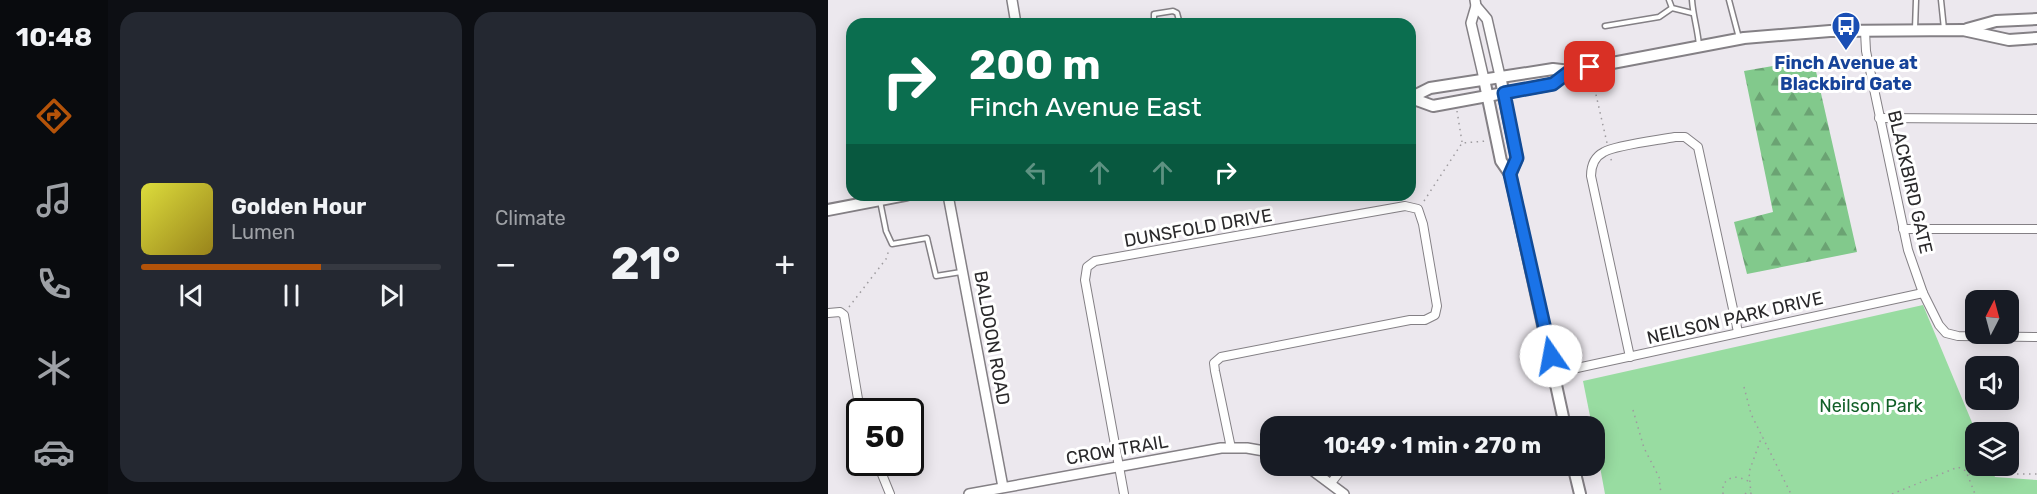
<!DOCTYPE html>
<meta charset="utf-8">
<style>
:root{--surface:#171b24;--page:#242831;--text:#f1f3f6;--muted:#9ea1a6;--line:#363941;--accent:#b45309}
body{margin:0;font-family:Rubik,sans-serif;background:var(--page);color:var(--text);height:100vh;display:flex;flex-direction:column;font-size:22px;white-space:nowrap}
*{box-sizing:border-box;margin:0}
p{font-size:20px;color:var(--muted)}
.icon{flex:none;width:33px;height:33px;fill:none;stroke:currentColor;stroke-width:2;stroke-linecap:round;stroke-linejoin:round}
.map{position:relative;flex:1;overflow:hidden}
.panel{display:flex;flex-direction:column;gap:12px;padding:12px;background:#0d0f14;width:720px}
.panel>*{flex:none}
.top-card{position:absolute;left:18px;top:18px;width:570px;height:183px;border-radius:18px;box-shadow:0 3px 15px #0003;background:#0b6e4f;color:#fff;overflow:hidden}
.needle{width:39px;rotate:6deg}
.fabs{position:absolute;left:1137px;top:290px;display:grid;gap:12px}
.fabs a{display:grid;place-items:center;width:54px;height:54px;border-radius:12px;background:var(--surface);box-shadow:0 3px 15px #0003;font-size:30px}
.speed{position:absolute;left:18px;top:398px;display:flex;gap:12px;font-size:30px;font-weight:700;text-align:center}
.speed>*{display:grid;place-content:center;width:78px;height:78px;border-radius:50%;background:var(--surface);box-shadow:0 3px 15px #0003;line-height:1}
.speed .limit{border:3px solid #111;border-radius:9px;background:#fff;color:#111}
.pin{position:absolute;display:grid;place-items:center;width:51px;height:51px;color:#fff;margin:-26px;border-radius:12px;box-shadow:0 3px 9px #0006}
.me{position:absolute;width:66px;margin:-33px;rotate:348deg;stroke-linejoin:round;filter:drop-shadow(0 0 4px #0008)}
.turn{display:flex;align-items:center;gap:21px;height:126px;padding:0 24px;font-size:27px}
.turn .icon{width:78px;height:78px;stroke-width:2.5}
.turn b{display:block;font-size:42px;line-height:51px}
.lanes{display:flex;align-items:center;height:57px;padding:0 24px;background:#0003;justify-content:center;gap:30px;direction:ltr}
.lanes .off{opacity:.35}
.big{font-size:45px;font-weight:700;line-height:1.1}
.panel .tile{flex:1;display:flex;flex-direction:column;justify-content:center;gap:9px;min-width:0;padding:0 21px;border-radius:18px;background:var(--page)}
.song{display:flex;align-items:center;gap:18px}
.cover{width:72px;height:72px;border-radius:9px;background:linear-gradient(135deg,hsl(60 70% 55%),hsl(50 70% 35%))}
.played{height:6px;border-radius:3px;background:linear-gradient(90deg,var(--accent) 60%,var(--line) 60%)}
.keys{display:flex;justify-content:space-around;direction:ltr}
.heat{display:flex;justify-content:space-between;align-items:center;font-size:33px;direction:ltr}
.panel .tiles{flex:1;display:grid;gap:12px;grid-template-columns:repeat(2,1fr)}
.trip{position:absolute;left:432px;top:416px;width:345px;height:60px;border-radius:18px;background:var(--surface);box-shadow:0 3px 15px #0003;font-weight:700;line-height:60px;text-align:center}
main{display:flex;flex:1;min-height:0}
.menu{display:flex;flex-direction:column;width:108px;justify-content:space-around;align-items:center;background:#090b0e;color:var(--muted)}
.menu .icon{width:42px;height:42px}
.menu .selected{color:var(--accent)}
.menu b{font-size:27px;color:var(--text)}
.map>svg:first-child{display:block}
.green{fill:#98dca1}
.forest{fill:url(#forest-firs)}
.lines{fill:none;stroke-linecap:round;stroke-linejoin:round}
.service-casing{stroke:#848085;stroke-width:7}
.minor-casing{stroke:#848085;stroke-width:10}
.tertiary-casing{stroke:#848085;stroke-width:12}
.secondary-casing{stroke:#848085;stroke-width:14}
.path{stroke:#9e9b9f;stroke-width:1.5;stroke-dasharray:1.5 4.5;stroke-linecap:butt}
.service{stroke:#fff;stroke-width:4}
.minor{stroke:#fff;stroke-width:8}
.tertiary{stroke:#fff;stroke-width:9}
.secondary{stroke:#fff;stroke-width:10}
.route-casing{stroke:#114b97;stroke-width:15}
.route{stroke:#1a73e8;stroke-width:10}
.labels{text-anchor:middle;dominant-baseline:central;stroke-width:6;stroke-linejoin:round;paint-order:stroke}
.transit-label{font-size:18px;font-weight:bold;fill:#164399;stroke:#fff}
.street-label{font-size:18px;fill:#2a292b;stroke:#fff}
.park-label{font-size:18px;fill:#115f27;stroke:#fff}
</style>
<main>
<nav class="menu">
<b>10:48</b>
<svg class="icon selected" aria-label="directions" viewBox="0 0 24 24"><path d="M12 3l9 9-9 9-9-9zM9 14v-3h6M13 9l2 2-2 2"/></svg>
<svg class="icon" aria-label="music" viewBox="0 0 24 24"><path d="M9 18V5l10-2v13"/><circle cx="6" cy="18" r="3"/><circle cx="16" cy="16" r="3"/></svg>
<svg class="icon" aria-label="phone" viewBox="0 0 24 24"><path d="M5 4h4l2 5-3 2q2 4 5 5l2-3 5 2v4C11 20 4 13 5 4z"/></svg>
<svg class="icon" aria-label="climate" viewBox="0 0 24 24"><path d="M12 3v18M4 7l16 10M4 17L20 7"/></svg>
<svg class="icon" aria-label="car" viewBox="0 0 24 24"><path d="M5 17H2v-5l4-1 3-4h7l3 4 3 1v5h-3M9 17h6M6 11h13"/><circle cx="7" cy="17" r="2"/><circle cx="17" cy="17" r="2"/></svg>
</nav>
<section class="panel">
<div class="tiles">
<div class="tile">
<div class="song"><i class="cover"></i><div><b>Golden Hour</b><p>Lumen</p></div></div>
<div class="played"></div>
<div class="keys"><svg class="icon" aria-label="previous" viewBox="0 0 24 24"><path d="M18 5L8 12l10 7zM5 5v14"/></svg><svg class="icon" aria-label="pause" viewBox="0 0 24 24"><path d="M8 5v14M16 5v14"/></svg><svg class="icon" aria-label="next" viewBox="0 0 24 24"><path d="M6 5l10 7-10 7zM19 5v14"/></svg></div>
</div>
<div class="tile"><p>Climate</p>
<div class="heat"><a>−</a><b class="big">21°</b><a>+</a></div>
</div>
</div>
</section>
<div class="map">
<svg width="1209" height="494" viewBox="0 0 1209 494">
<defs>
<pattern id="forest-firs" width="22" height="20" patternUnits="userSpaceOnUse" patternTransform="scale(1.5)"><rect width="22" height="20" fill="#82c98c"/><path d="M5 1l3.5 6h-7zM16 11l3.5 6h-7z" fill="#6ba373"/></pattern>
</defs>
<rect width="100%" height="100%" fill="#ece8ee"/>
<polygon class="green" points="1095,305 1148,432 1148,465 1162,465 1167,477 1209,480 1209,494 777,494 767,440 766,426 764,426 755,381"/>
<polygon class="forest" points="968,62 987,67 1029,252 919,274 906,222 945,212 916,71"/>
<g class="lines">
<g class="service-casing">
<g id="service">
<polyline points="841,0 844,8 864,13"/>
<path d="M864 0C865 16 870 30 871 46"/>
<polyline points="901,0 911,38"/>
<polyline points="1113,0 1116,29"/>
<polyline points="326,24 326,14 345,11 349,13 352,24"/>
<polyline points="777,26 831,17 844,8"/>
<polyline points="1087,29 1088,0"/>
<polyline points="52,201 58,231 64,244 99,238 108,276 133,272"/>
</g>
</g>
<g class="minor-casing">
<g id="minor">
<polyline points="1037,31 1038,51 1080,250 1095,293 1111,325 1118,333 1130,336 1209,337"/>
<polyline points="1051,118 1209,119"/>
<polyline points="1075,229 1209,229"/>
<polyline points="0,313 12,312 16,315 32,411"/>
<path d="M802 357 763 176C763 166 766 157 776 152 788 145 832 140 847 137H857L870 147 910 332"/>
<polyline points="726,373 1095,293"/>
<polyline points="49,462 62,494"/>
<polyline points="615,465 629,465"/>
<polyline points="503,483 517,465"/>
<polyline points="296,494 257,280 259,267 267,261 577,206 590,209 595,224 609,306 607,315 597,320 582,320 393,357 386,363 387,371 403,448"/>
</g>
</g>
<g class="tertiary-casing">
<g id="tertiary">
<polyline points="184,0 188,24"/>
<polyline points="647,0 648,6 659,19 672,76"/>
<polyline points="648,6 643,23 656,79"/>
<polyline points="120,195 175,487"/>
<polyline points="477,465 516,494"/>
<polyline points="141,494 393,448 419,448 442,452"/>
</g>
</g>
<g class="secondary-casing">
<g id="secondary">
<polyline points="1139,29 1168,21 1209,19"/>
<polyline points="672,76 689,158 682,174"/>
<polyline points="656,79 673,161 682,174 737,426"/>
<polyline points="582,98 602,88 725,69 742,71 916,38 1002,31 1135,30 1181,40 1209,38"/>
<polyline points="583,98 605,106 725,84 742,71"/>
<polyline points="0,210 78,195"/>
<polyline points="745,465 752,494"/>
</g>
</g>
<g class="path">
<polyline points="582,64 587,81"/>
<polyline points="764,77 779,143"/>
<polyline points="629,111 634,142"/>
<polyline points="783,159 784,164"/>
<polyline points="596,201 634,143 658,141"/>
<polyline points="21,307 58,259 61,250"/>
<polyline points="916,387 923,414 963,494"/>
<polyline points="805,410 816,448 831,477 833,494"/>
<polyline points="1141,474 1209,474"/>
<path d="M895 494V485C902 475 910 476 920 481"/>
<polyline points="917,494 922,490"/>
<polyline points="923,494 921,472 934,436"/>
<polyline points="1064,494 1130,467 1138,471 1147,494"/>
</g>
<use href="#service" class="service"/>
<use href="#minor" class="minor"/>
<use href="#tertiary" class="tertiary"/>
<use href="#secondary" class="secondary"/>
</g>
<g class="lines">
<g class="route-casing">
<polyline id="route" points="723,356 682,174 689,158 676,93 725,84 742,71 762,67"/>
</g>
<use href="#route" class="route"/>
</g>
<defs>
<g id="bus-pin" transform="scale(1.5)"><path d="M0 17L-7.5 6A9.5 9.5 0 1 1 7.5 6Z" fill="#1a4fb4" stroke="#fff"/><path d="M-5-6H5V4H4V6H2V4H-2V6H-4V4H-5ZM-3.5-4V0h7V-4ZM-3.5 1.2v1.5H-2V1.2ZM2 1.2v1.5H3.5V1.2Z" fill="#fff"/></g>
</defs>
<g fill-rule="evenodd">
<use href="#bus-pin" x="1018" y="26"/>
</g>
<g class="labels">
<g class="transit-label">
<text x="1018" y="63">Finch Avenue at<tspan x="1018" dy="21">Blackbird Gate</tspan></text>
</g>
<g class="street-label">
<text transform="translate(1082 182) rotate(77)">BLACKBIRD GATE</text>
<text transform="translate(370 228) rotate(-10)">DUNSFOLD DRIVE</text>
<text transform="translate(907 318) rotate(-13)">NEILSON PARK DRIVE</text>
<text transform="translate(164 338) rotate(80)">BALDOON ROAD</text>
<text transform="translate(289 450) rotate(-10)">CROW TRAIL</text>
</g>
<g class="park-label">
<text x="1043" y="406">Neilson Park</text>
</g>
</g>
</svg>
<div class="fabs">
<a><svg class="needle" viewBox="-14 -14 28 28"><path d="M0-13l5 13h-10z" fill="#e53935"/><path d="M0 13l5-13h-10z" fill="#9ea1a6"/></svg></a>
<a><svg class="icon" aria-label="sound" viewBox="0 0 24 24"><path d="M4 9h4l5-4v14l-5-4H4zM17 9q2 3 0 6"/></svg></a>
<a><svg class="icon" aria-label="layers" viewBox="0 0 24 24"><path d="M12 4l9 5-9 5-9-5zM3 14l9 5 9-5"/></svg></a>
</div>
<div class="speed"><div class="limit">50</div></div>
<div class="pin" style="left:762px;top:67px;background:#d93025"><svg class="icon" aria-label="arrive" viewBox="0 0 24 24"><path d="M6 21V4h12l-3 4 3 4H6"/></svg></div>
<svg class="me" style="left:723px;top:356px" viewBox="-20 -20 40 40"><circle r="19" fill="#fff"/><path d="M0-13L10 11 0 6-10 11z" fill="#1a73e8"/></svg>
<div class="trip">10:49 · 1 min · 270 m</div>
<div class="top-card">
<div class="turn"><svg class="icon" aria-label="right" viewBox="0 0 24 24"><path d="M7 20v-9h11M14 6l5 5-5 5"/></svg><div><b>200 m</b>Finch Avenue East</div></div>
<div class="lanes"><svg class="icon off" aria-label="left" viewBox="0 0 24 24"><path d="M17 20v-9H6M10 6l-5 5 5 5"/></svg><svg class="icon off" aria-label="ahead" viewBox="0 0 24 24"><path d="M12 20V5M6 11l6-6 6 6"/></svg><svg class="icon off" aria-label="ahead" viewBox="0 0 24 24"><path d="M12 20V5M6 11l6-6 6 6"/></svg><svg class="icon" aria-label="right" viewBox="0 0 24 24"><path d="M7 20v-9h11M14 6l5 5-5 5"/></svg></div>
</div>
</div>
</main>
